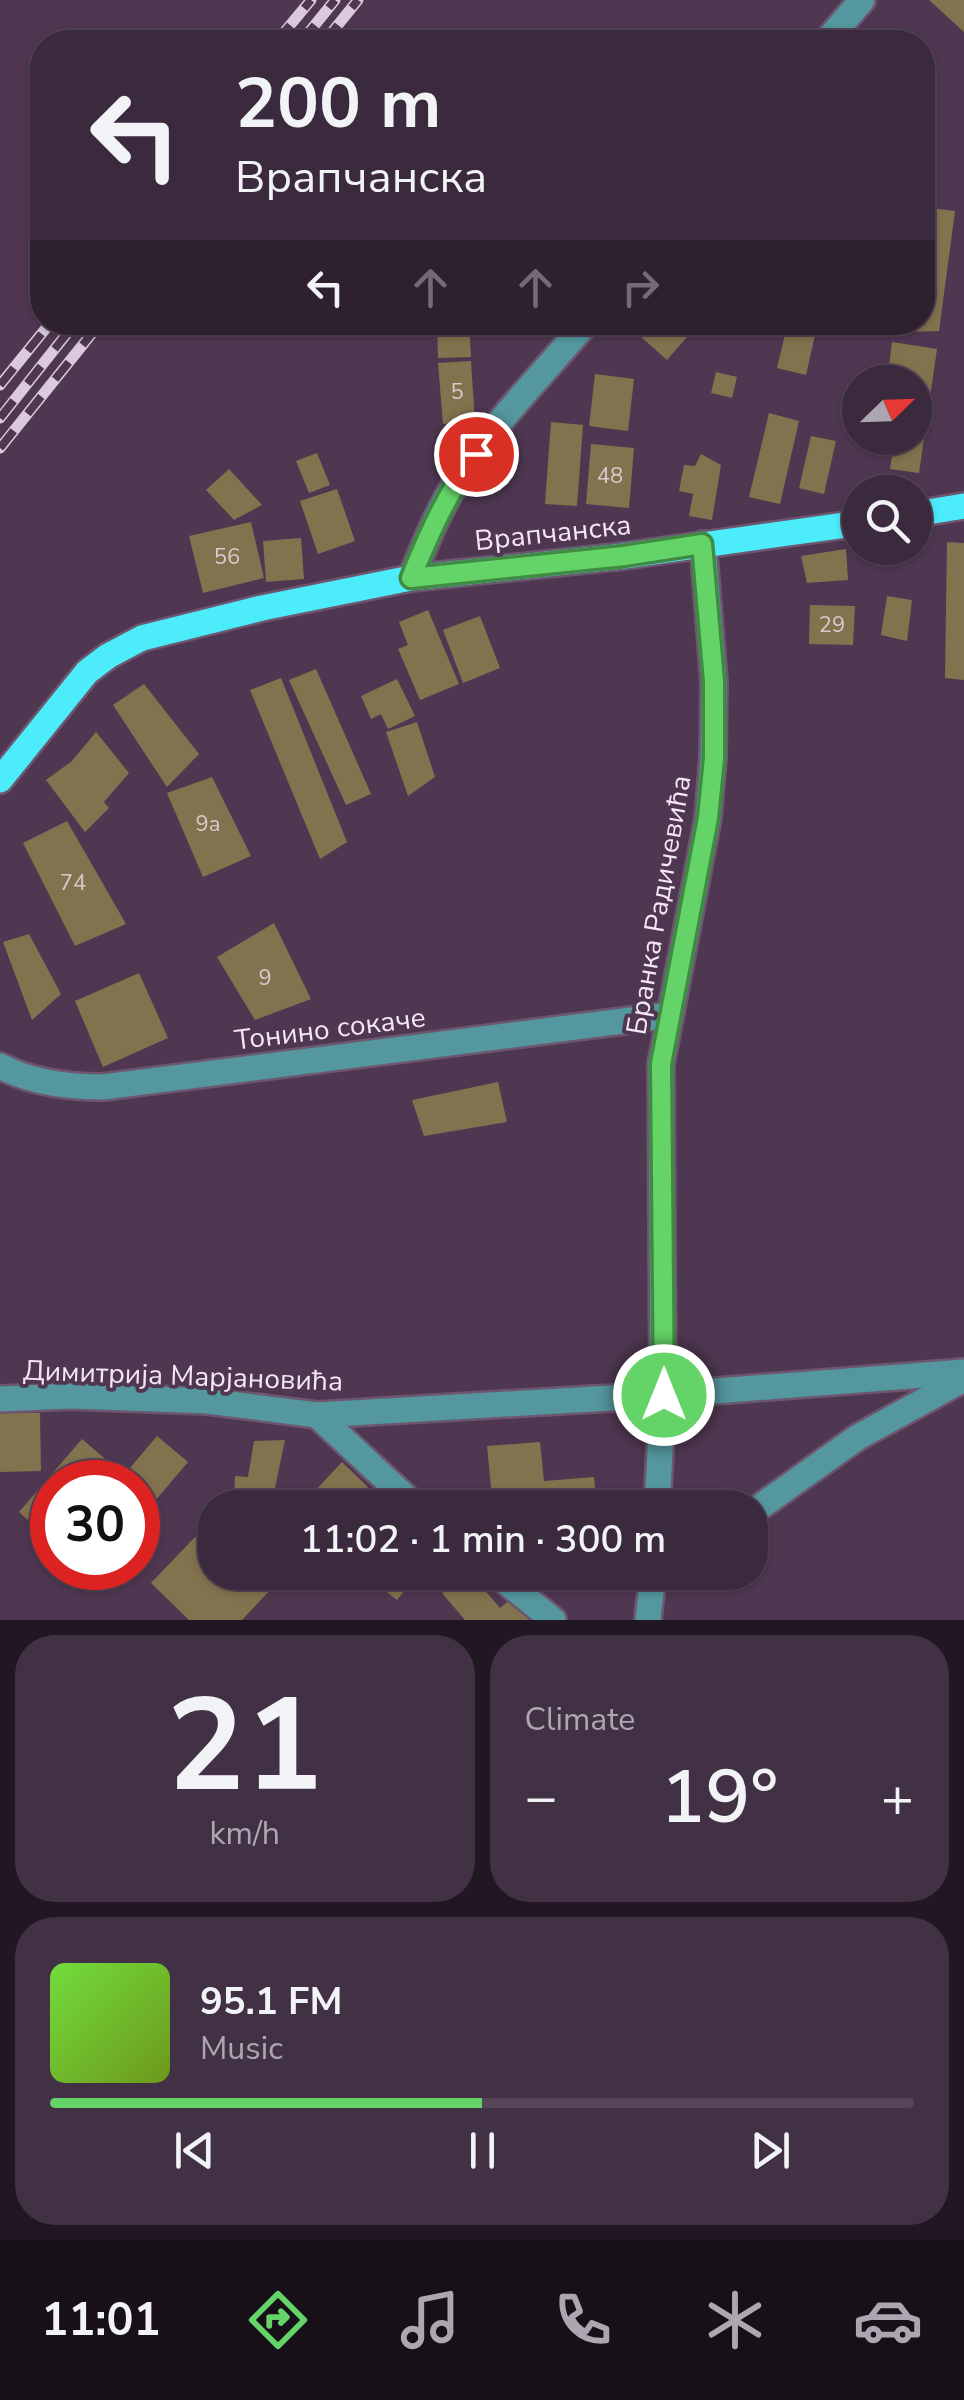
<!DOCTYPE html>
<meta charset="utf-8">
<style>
:root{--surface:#3b293d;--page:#423144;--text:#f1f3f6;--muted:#aca6b0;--line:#544557;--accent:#64d468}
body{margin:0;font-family:"Nunito Sans",sans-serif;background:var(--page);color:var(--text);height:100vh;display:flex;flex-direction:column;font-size:38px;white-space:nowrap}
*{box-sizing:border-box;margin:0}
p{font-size:32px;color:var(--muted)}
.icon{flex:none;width:55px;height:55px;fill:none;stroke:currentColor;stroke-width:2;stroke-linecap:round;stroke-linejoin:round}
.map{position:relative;height:1620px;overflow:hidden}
.side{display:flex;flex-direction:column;gap:15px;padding:15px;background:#201722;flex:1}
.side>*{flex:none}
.guide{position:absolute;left:30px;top:30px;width:905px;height:305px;border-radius:40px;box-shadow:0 2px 8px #0004,0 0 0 2px var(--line);background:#3b293d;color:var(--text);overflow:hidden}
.needle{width:65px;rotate:67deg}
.buttons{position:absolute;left:842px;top:365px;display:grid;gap:20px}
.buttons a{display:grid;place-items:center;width:90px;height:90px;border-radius:50%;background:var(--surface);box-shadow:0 2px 8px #0004,0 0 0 2px var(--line);font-size:50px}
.speed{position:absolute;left:30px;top:1460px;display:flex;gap:20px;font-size:50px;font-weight:700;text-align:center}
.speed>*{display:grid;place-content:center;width:130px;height:130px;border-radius:50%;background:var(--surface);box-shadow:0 2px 8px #0004,0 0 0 2px var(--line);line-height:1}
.speed .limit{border:15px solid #d22;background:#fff;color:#111}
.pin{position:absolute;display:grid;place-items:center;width:85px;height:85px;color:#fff;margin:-42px;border:5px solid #fff;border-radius:50%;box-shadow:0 2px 10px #0007}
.me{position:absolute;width:110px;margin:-55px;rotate:0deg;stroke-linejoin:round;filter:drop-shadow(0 0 8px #0008)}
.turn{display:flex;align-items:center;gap:35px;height:210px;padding:0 40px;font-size:45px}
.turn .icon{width:130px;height:130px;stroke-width:2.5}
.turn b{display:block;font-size:70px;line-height:85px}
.lanes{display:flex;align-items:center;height:95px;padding:0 40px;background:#0003;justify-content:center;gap:50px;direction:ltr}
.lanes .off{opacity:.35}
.big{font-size:75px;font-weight:600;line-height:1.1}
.side .widget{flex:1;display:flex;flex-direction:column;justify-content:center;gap:15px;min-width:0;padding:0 35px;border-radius:40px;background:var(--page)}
.side .dial{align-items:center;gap:0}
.dial b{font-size:130px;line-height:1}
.song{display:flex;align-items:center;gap:30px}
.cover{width:120px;height:120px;border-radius:15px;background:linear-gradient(135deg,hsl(100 70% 55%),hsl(80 70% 35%))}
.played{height:10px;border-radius:5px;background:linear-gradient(90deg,var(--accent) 50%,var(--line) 50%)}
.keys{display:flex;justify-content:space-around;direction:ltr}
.heat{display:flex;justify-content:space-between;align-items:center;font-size:55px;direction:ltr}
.side .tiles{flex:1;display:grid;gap:15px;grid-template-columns:1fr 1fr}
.widget:last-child{grid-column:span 2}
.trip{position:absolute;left:198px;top:1490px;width:570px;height:100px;border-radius:40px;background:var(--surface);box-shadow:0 2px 8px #0004,0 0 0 2px var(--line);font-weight:600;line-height:100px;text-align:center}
.menu{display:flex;height:160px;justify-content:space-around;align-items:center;background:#181018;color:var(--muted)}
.menu .icon{width:70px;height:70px}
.menu .selected{color:var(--accent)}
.menu b{font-size:45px;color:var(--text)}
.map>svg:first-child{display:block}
.building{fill:#83724e}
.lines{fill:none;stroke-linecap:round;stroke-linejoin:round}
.minor-casing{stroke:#6d566f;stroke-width:30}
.major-casing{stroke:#6d566f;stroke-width:30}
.minor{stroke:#54979e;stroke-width:25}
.major{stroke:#4cecfb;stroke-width:25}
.rail-casing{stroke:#dacadb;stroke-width:11}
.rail{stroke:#4f3751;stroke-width:8;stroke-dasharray:22;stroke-linecap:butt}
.route-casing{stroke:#418a44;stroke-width:25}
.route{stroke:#64d468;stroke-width:18}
.labels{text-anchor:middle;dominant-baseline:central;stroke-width:8;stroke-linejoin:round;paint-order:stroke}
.number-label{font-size:22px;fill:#d8c9cc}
.street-label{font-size:28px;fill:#f5e6f6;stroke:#4f3751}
</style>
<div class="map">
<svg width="964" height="1620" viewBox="0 0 964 1620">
<rect width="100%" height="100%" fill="#4f3751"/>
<g class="building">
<polygon points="929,0 964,0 964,32"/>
<polygon points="922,207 955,211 939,331 902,332 903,322 922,322"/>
<polygon points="437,322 469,322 471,357 438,358"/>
<polygon points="636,322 700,322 667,360 631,328"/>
<polygon points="788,322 818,322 806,375 777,368"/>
<polygon points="892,342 937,349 919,473 890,469 895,438 915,438 915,382 887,382"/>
<polygon points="471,361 475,422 443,424 438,363"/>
<polygon points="716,372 737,377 732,398 711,393"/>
<polygon points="595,374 634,379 628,431 589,426"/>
<polygon points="769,413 799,421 780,504 749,497"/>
<polygon points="551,422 583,425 577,506 545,504"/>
<polygon points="811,436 836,441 824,494 799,488"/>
<polygon points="591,444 634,448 629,508 586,504"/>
<polygon points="317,453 330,485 309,493 296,461"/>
<polygon points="701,454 721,465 712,520 689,516 693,494 679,491 684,465 695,466"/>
<polygon points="229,469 262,505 234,520 206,490"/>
<polygon points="337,489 355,541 318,554 300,501"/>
<polygon points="251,522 264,578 203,593 189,536"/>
<polygon points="301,538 304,579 266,582 263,541"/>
<polygon points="947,542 964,543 964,680 945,678"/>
<polygon points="846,549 848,580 807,583 801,556"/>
<polygon points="887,596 912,600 907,641 881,635"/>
<polygon points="810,605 855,606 853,645 809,644"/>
<polygon points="428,610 459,684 420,700 398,649 408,645 399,622"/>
<polygon points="480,616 500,668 463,683 443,630"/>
<polygon points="316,669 371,794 346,805 289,680"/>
<polygon points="281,678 347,842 320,859 250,690"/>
<polygon points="397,679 415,716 388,729 381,714 371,719 361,696"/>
<polygon points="144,684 199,754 167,787 113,705"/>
<polygon points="417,722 435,777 408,796 386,732"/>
<polygon points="96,732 129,773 104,802 109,808 85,832 46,780 72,761"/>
<polygon points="212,777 251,856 203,877 167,793"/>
<polygon points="67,821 126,924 75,946 23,843"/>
<polygon points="274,923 311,999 255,1020 217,957"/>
<polygon points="29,934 61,994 32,1020 3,942"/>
<polygon points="139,973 168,1038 103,1067 75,1001"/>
<polygon points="498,1082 507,1122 424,1136 412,1100"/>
<polygon points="0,1412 40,1413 41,1471 0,1472"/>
<polygon points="157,1436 188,1462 138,1521 138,1482 118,1482"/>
<polygon points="82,1439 117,1469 105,1482 52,1482 52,1542 19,1512"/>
<polygon points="285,1440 272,1502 234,1500 235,1476 248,1477 254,1441"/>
<polygon points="540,1442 544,1481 594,1477 597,1508 493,1508 487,1446"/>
<polygon points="342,1462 368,1487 349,1508 299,1508"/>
<polygon points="195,1537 215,1556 215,1572 232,1572 235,1575 237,1572 287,1572 242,1620 189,1620 151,1583"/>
<polygon points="382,1572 419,1572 397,1600 374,1582"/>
<polygon points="466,1572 469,1572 500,1608 511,1599 529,1620 465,1620 442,1593"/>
</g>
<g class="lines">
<g class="minor-casing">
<g id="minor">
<polyline points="826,42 862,0"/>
<path d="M411 578C426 542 440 506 462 473 496 421 546 370 587 322"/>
<path d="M0 1066C32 1083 68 1087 103 1087L670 1015"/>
<polyline points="0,1399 71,1396 207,1401 317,1415 663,1395 964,1372"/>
<polyline points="317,1415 417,1508"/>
<polyline points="657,1508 663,1395 661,1064 708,818 713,758 714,681 703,544"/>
<polyline points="750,1514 858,1437 964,1379"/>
<polyline points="494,1572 553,1620"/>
<polyline points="648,1620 653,1572"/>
</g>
</g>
<g class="major-casing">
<g id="major">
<polyline points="915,514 964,506"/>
<polyline points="0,780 87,672 108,656 142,638 262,608 411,578 624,556 860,523"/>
</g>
</g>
<use href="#minor" class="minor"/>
<use href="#major" class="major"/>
<g class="rail-casing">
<g id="rail">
<polyline points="276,42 311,0"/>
<polyline points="301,42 335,0"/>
<polyline points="324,42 358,0"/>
<polyline points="0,385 51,322"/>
<polyline points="0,418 76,322"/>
<polyline points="0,448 101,322"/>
</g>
</g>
<use href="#rail" class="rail"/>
</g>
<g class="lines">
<g class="route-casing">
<path id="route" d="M476 454C447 493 429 534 411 578L624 556 702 544 714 681V758L708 818 661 1064 664 1395"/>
</g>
<use href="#route" class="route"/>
</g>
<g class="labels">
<g class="number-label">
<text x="457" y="392">5</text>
<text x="610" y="476">48</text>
<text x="227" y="557">56</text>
<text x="832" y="625">29</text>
<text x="208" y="824">9a</text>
<text x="73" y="883">74</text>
<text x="265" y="978">9</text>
</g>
<g class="street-label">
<text transform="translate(553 533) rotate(-6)">Врапчанска</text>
<text transform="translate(659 905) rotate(-80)">Бранка Радичевића</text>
<text transform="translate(330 1029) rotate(-7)">Тонино сокаче</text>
<text transform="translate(183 1376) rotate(2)">Димитрија Марјановића</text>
</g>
</g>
</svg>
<div class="buttons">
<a><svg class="needle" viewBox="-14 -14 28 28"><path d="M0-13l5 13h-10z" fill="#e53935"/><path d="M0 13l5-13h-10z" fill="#aca6b0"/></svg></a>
<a><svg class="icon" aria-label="search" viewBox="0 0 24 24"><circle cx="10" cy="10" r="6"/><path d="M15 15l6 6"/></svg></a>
</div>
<div class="speed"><div class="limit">30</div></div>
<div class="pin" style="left:476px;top:454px;background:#d93025"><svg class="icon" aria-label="arrive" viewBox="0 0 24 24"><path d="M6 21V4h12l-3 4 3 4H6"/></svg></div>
<svg class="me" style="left:664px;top:1395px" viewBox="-20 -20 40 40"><circle r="17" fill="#64d468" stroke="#fff" stroke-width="3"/><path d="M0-11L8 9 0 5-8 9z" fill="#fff"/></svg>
<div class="trip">11:02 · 1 min · 300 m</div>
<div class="guide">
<div class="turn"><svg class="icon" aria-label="left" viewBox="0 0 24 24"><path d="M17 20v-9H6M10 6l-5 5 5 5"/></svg><div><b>200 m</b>Врапчанска</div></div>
<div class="lanes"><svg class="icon" aria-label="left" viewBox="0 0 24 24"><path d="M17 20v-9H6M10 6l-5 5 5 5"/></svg><svg class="icon off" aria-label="ahead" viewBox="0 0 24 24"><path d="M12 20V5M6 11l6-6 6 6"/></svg><svg class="icon off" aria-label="ahead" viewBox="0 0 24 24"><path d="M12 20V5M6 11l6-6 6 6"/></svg><svg class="icon off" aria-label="right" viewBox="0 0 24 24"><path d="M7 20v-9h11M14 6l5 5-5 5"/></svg></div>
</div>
</div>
<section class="side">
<div class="tiles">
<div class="widget dial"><b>21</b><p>km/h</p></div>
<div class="widget"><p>Climate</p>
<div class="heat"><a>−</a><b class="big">19°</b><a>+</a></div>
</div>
<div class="widget">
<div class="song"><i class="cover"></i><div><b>95.1 FM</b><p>Music</p></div></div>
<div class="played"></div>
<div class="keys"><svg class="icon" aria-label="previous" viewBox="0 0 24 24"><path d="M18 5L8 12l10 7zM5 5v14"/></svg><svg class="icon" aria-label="pause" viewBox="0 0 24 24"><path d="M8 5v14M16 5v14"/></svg><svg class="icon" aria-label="next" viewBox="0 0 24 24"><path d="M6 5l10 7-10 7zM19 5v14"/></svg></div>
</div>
</div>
</section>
<nav class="menu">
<b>11:01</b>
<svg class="icon selected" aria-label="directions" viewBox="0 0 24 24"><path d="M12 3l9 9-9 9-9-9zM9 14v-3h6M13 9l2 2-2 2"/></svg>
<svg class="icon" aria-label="music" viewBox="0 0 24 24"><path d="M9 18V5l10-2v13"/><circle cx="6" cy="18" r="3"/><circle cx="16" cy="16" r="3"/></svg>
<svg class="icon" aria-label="phone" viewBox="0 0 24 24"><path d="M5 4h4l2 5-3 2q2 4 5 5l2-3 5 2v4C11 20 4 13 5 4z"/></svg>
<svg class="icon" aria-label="climate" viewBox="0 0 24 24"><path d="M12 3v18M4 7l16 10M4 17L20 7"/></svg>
<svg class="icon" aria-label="car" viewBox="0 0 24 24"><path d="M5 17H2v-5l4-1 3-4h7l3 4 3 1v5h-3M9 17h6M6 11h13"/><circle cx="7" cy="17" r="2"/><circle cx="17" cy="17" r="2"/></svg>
</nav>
